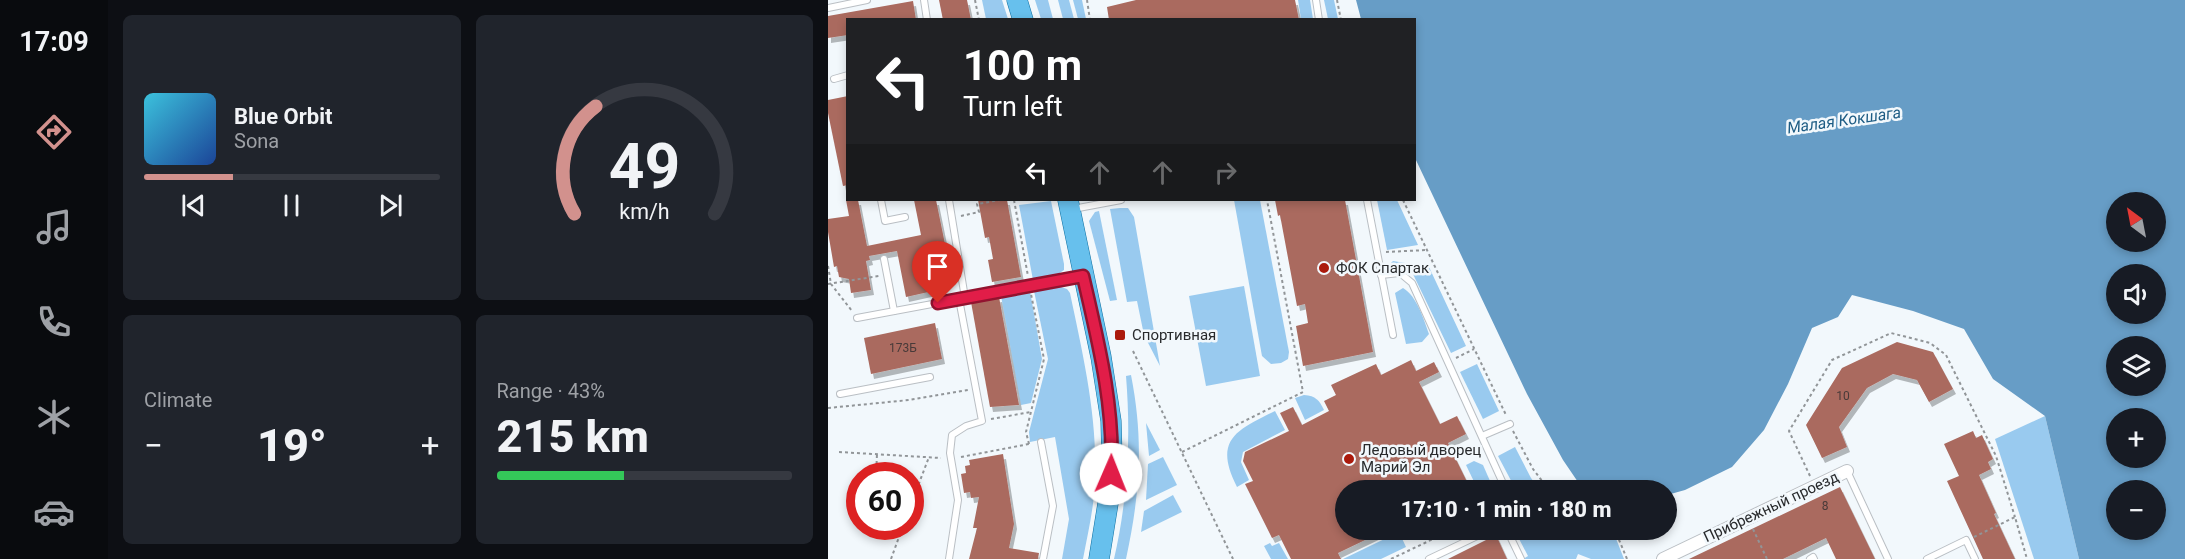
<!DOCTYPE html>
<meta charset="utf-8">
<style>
:root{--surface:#171b24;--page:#20242c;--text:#f1f3f6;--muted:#9ea1a6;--line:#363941;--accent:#d2918d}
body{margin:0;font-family:Roboto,sans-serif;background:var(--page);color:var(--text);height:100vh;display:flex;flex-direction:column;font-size:22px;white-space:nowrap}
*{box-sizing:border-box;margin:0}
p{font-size:20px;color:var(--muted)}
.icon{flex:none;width:33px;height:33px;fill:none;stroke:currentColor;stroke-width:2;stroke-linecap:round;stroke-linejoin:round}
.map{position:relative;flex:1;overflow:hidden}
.details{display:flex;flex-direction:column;gap:15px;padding:15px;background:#0d0f14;width:720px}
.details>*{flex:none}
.guide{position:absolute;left:18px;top:18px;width:570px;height:183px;border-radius:0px;box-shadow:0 3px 9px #0003;background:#202124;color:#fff;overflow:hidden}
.needle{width:39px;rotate:328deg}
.fabs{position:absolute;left:1278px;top:192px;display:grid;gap:12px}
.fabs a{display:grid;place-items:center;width:60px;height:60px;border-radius:50%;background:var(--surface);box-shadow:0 3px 9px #0003;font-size:30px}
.speed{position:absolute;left:18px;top:462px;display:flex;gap:12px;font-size:30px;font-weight:700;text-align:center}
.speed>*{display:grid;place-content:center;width:78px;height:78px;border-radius:50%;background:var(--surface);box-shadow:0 3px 9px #0003;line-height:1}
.speed .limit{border:9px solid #d22;background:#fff;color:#111}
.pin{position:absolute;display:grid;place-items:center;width:51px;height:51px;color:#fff;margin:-62px -26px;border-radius:50% 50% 50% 0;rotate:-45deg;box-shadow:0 0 6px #0007}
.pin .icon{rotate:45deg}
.me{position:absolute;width:66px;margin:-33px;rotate:1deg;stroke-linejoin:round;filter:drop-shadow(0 0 4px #0008)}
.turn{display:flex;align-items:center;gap:21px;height:126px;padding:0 18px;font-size:27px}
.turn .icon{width:78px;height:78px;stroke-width:2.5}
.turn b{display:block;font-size:42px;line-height:51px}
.lanes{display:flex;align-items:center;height:57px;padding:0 18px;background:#0003;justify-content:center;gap:30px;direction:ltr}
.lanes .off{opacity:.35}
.big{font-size:45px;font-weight:800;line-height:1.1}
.details .widget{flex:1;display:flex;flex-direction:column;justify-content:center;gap:9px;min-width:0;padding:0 21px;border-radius:9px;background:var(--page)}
.details .dial{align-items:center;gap:0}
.dial svg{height:156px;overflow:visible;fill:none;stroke:var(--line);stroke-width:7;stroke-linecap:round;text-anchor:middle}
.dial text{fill:var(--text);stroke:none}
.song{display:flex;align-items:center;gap:18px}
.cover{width:72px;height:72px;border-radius:9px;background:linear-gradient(135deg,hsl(190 70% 55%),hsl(220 70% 35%))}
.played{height:6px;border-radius:3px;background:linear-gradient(90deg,var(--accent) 30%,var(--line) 30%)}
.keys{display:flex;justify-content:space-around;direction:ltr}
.heat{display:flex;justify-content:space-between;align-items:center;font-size:33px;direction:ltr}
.charge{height:9px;border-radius:4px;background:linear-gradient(90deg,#34c759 43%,var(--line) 0)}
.details .tiles{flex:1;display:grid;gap:15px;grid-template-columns:repeat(2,1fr)}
.trip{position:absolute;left:507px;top:480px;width:342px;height:60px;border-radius:30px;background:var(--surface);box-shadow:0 3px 9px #0003;font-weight:800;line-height:60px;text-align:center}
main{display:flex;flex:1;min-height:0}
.menu{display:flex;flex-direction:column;width:108px;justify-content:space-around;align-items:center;background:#090b0e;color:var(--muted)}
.menu .icon{width:42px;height:42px}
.menu .selected{color:var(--accent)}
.menu b{font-size:27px;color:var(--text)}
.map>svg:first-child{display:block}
.green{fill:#99caef}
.water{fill:#679dc6;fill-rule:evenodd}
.building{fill:#aa6a5f;filter:url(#shadow)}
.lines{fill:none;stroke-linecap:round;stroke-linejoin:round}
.service-casing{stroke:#babfc4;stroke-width:8}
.minor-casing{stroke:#babfc4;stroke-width:14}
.primary-casing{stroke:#0f70a2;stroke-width:21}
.path{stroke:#919598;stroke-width:2;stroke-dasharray:3 3;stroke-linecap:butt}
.service{stroke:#fff;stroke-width:6}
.minor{stroke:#fff;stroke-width:12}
.primary{stroke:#67c0ed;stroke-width:20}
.route-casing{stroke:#92132f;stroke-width:15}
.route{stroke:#e11d48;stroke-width:10}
.poi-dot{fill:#ab1a0c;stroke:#f2f8fc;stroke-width:2}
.labels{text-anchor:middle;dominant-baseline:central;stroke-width:5;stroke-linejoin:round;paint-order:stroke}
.number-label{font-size:12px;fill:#483a39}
.poi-label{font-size:15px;fill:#282a2c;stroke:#f2f8fc;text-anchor:start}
.street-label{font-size:15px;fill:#282a2c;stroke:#f2f8fc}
.water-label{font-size:16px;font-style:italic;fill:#1d5c84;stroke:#f2f8fc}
</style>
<main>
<nav class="menu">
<b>17:09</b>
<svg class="icon selected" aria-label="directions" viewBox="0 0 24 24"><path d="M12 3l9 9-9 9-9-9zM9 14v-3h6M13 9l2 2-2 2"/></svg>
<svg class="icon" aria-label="music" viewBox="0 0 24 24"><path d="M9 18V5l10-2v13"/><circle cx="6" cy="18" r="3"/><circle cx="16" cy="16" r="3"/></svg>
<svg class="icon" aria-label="phone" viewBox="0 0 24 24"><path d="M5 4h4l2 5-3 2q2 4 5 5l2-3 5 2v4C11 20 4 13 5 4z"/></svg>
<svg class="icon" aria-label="climate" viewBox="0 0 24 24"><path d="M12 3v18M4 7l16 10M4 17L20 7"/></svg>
<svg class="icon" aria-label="car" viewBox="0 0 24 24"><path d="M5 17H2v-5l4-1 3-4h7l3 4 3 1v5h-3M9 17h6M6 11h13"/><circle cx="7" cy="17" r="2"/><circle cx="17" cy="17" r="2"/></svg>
</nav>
<section class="details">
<div class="tiles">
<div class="widget">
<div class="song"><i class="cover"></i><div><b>Blue Orbit</b><p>Sona</p></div></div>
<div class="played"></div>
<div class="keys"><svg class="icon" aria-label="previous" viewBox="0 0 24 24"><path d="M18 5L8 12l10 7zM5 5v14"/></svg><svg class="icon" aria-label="pause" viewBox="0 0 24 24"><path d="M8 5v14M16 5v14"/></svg><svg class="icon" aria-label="next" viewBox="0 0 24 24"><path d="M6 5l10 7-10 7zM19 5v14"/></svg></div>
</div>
<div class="widget dial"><svg viewBox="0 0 100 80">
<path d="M14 69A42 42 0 1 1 86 69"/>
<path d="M14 69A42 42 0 0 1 25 14" stroke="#d2918d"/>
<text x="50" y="56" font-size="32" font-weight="700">49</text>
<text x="50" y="72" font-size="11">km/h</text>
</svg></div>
<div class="widget"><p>Climate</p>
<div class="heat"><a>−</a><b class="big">19°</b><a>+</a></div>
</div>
<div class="widget"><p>Range · 43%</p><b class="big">215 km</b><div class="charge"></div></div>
</div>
</section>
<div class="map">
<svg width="1357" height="559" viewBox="0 0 1357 559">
<defs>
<filter id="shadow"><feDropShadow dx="3" dy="5" stdDeviation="0" flood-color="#0004"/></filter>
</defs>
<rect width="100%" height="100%" fill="#f2f8fc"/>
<g class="green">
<polygon points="154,0 174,0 180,19 158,19"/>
<polygon points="207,0 220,0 225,19 213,19"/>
<polygon points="230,0 241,0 246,19 235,19"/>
<polygon points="245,0 254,0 258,19 250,19"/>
<polygon points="470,0 482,0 485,19 473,19"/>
<polygon points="496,0 506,0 510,19 500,19"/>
<polygon points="406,200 432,200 461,352 460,359 453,363 443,364 434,356"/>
<polygon points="549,200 569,200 590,245 559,250"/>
<polygon points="223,201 236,264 236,270 227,276 205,280 191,205"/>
<polygon points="292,208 300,208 306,217 332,366 316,335 309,301 299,302 282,209"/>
<polygon points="271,211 289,300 282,301 261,221 267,212"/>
<polygon points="565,261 601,267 638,346 623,353 584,272 564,266 563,263"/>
<path d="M230 286 239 289 242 293C256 360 272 426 266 495 264 516 259 538 255 559H234L241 519 227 437 202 442 201 432 220 359 206 291Z"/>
<polygon points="416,286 432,376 378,386 361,296"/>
<path d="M575 288C589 296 596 320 601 334L594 342 578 344 567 293Z"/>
<polygon points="202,291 214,359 203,403 193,405 173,296"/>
<polygon points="649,364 671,411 655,419 632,372"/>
<path d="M303 375C316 441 312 494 298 559H286C300 498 303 438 298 376Z"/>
<path d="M476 395C488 396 491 400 496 410L477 420 467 398Z"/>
<path d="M447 411 457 430 415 452 413 462 421 480 409 487C385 440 408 430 447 411Z"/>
<polygon points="1217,416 1251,559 1206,559 1167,439"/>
<polygon points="318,423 332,450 321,456"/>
<polygon points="687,447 703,478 712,490 688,490 670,456"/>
<polygon points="335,457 349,485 318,500 320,464"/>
<polygon points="646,461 655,465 666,490 650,490 638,465"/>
<polygon points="345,495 354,512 313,532 316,511"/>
<polygon points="693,530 767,530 787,536 796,559 763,559 750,554 748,559 695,559 700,556 688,533"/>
<polygon points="571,532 578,547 553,559 515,559"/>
<polygon points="442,543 444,546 451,543 460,559 443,559 436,546"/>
</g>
<path class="water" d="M528 0H1357V559H1251L1217 416 1165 379 1136 329 1085 311 1024 295 1010 317 984 328 960 384 936 430 904 467 857 490 839 495 838 490H764L752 485 735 460 699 394 587 158 586 20 533 19ZM1288 202H1328V242H1288ZM1288 274H1328V314H1288ZM1288 346H1328V386H1288ZM1288 418H1328V458H1288ZM1328 490V530H1288V490Z"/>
<g class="building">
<polygon points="111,0 139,0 143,20 115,20"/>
<polygon points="308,0 467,0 471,20 281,20 279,7"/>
<polygon points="85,1 88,20 20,20 20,35 0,38 0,16"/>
<polygon points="20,96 20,185 15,186 0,113 0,100"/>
<polygon points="18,200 30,200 39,246 93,235 86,200 108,200 117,244 96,248 105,291 78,297 69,251 41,256 42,260 38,261 43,290 23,293 21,279 11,277 9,266 6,267 0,232 0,219 21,216"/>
<polygon points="150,200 179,200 193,277 164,282 160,260 165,259 161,237 157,238"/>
<polygon points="447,200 517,200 545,352 475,366 468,326 480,323 477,304 469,306 452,215 450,216"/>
<polygon points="171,297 191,405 162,407 143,302"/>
<polygon points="107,323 114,359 43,374 36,338"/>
<polygon points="1069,342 1105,352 1125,389 1101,402 1089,380 1065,374 1039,388 1011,427 1019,447 994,458 978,425 1014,368"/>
<polygon points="583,360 588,371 606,362 611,372 591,382 612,424 629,416 638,434 620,443 643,490 518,490 518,530 558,530 510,553 513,559 463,559 451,535 444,538 417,484 425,481 415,461 417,452 461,431 452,413 465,407 474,425 501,411 496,401 508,395 503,385 548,364 553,375"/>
<polygon points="1145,431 1148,438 1154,435 1165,459 1160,462 1163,469 1151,475 1168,513 1166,514 1187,559 1155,559 1119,481 1131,476 1116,444"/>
<polygon points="175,454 186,524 181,548 211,553 210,559 141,559 149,528 145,528 151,497 143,498 142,492 136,493 133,474 138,473 137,466 142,465 141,460"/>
<polygon points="1012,487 1047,559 1008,559 998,538 955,559 861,559"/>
<polygon points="668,535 679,559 620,559"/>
</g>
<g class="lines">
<g class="service-casing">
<g id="service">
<polyline points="96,0 99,20"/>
<polyline points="488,0 491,20"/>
<polyline points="0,8 39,0"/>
<polyline points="6,79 20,75"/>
<polyline points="53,200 57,221 77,217"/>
<polyline points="121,200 137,298"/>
<polyline points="539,200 565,335"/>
<polyline points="245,209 293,200"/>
<polyline points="56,259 66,311"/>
<polyline points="553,275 572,273 584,283 678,490"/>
<polyline points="29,318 254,276"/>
<polyline points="12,394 102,377"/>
<polyline points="654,436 682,424"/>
<polyline points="213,442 225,506 215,559"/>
<polyline points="1019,471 1060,559"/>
<polyline points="679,530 693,559"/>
<polyline points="121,559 130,500 122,453 124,435 138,426 154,421 131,299"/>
<polyline points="601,559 662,530"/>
<polyline points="982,559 985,557 986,559"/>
<polyline points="1099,559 1138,540 1147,559"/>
</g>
</g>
<g class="minor-casing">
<polyline id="minor" points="835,559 1019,471"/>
</g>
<g class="primary-casing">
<g id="primary">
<polyline points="189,0 195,20"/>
<polyline points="240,200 273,357 283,421 284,458 282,491 271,559"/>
</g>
</g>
<g class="path">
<polyline points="147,0 151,20"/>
<polyline points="259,0 262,20"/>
<polyline points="509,0 513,20"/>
<polyline points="186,200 200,276"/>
<polyline points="575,200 678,415"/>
<polyline points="133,216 151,212 149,204 172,200"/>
<polyline points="558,252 599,250"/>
<polyline points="0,266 3,284 24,311"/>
<polyline points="0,284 51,276"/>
<polyline points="305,351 405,559"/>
<polyline points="628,358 646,349"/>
<polyline points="0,408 81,400 140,390"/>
<polyline points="163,419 203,412"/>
<polyline points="685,431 705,469 721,490"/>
<polyline points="201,444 198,432 216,359 203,294"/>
<polyline points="11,452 113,458"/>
<polyline points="354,452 475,392 439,200"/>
<polyline points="133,457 201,444"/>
<polyline points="48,476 49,454"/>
<polyline points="982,476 961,431 1004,360 1063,333 1102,343 1118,355 1168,456 1187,517"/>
<polyline points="82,507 101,457"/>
<polyline points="925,529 939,559"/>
<polyline points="777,530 789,535 799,559"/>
<polyline points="1146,537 1187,517 1199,559"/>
<polyline points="63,559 75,526"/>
<polyline points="563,559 624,530"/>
</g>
<use href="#service" class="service"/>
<use href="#minor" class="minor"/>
<use href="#primary" class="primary"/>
</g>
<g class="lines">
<g class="route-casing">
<path id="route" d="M110 303 255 276C270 341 287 407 283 474"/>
</g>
<use href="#route" class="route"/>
</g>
<g class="poi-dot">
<circle cx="496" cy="268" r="6"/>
<rect x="286" y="329" width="12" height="12" rx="3"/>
<circle cx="521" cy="459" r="6"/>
</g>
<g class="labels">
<g class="number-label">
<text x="75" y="348">173Б</text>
<text x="1015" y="396">10</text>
<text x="997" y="506">8</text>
</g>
<g class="poi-label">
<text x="508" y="268">ФОК Спартак</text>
<text x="304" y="335">Спортивная</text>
<text x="533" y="450">Ледовый дворец<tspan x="533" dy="17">Марий Эл</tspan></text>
</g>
<g class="street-label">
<text transform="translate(943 507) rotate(-25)">Прибрежный проезд</text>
</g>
<g class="water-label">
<text transform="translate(1016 120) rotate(-8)">Малая Кокшага</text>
</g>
</g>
</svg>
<div class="fabs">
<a><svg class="needle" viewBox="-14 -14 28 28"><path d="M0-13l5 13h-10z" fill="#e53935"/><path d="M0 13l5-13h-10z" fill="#9ea1a6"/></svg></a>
<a><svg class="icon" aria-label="sound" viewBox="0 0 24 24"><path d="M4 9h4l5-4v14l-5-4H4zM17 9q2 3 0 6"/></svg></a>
<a><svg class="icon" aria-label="layers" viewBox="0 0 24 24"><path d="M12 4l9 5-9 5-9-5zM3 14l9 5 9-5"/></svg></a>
<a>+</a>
<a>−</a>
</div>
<div class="speed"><div class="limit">60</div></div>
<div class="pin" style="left:110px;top:303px;background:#d93025"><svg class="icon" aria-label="arrive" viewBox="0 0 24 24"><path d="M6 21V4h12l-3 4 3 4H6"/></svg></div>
<svg class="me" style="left:283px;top:474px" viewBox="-20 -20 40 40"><circle r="19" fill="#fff"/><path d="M0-13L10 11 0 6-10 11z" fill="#e11d48"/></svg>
<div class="trip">17:10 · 1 min · 180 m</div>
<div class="guide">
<div class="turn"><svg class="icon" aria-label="left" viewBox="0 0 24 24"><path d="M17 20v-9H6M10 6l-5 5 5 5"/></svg><div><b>100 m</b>Turn left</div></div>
<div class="lanes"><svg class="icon" aria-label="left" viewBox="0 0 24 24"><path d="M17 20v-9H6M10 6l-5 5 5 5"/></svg><svg class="icon off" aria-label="ahead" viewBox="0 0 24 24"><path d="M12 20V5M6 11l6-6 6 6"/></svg><svg class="icon off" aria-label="ahead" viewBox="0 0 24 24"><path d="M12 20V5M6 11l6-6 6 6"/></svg><svg class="icon off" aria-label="right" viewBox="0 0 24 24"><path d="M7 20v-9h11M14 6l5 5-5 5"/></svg></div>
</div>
</div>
</main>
